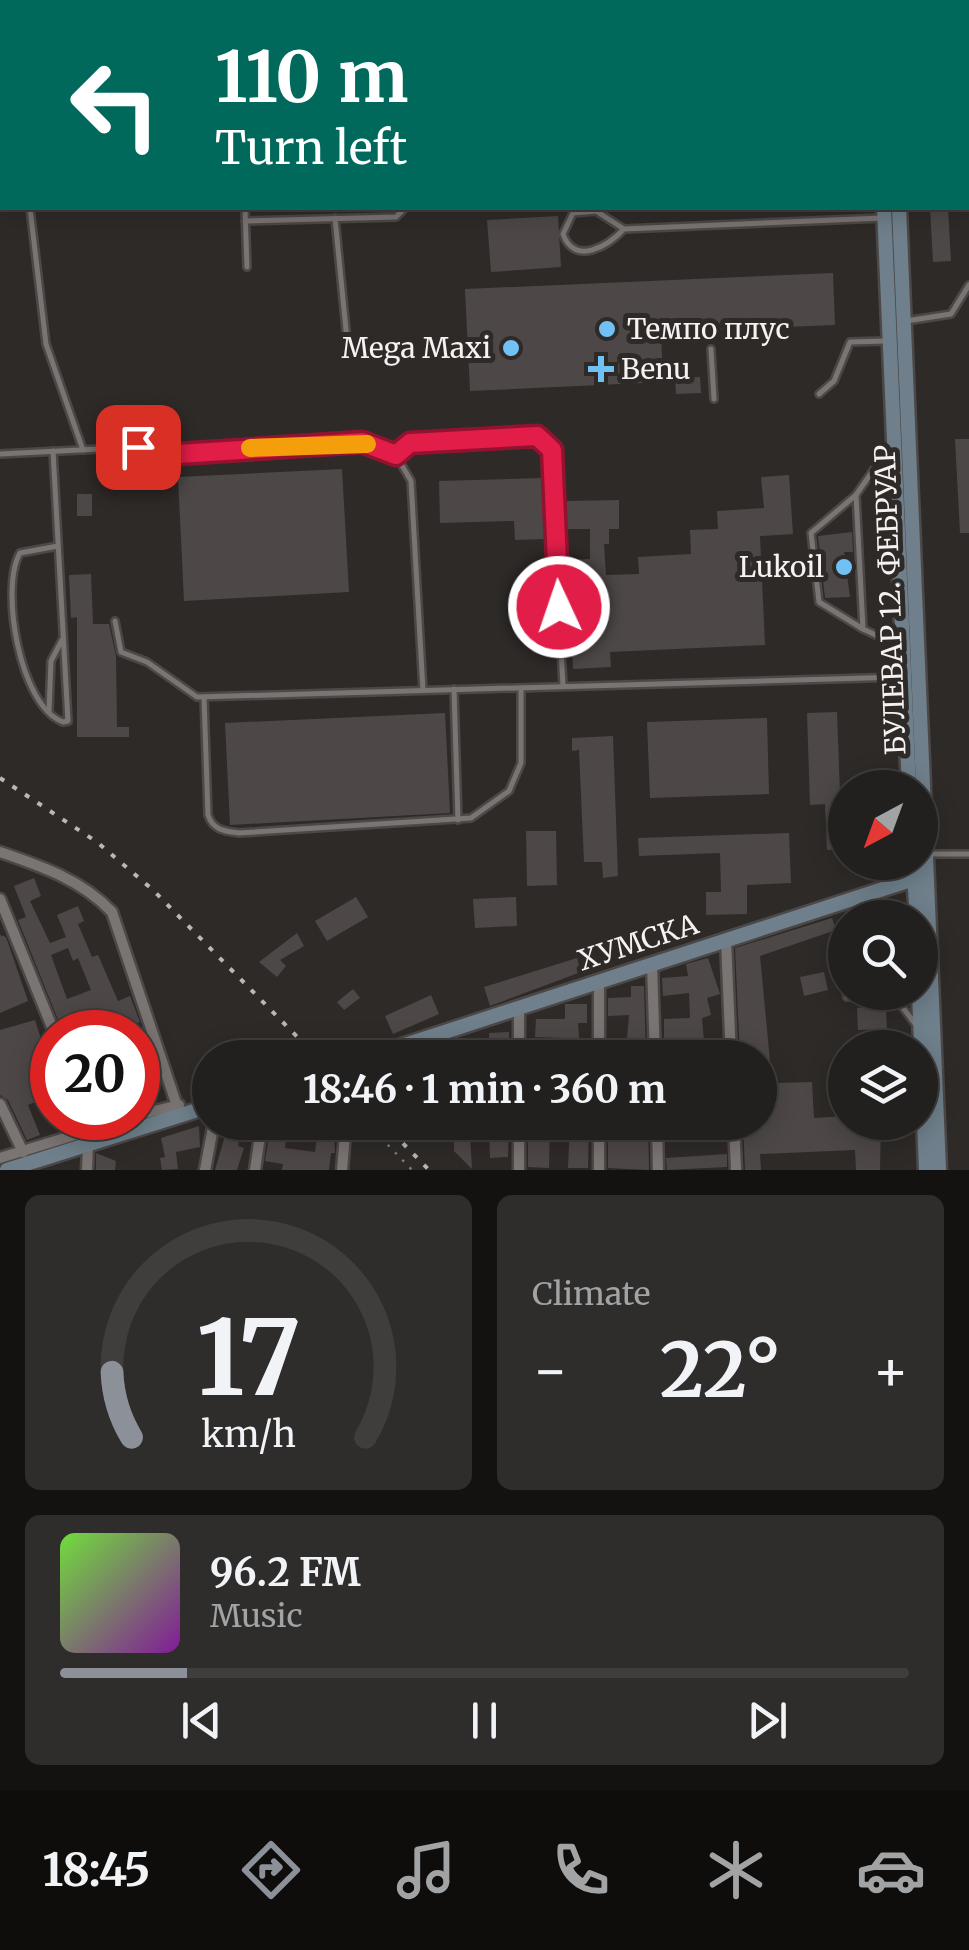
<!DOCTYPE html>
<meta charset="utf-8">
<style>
:root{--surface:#22201e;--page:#2e2d2b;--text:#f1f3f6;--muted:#a2a3a4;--line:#3f3e3c;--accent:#8c9099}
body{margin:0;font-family:Merriweather,serif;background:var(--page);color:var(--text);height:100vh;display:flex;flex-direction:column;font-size:38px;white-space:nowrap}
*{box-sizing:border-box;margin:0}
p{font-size:32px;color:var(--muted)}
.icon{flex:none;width:55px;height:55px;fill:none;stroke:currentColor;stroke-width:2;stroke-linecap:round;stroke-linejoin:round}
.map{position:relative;height:1170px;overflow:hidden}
.sheet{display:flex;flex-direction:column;gap:25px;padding:25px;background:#131210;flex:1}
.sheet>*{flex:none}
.guide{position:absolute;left:0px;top:0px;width:970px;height:210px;box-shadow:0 5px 25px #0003,0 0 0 2px var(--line);background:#00695c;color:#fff;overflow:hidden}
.needle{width:65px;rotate:221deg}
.fabs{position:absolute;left:828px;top:770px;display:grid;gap:20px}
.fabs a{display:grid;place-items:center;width:110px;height:110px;border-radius:50%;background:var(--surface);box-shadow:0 5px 25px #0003,0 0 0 2px var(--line);font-size:50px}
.speed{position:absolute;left:30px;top:1010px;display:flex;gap:20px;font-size:50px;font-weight:700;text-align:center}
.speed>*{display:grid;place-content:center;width:130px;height:130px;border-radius:50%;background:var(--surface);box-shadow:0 5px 25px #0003,0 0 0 2px var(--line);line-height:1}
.speed .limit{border:15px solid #d22;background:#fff;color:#111}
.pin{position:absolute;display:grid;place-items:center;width:85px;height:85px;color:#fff;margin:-42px;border-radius:20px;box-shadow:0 5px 15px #0006}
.me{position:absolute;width:110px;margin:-55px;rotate:357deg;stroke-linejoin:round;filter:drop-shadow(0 0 8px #0008)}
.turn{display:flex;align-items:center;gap:35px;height:210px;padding:0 50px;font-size:45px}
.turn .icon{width:130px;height:130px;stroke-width:2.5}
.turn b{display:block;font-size:70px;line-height:85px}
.big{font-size:75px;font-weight:700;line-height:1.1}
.sheet .widget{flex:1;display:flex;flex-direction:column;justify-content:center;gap:15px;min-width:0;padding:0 35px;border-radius:15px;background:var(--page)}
.sheet .dial{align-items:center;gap:0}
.dial svg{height:260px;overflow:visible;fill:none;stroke:var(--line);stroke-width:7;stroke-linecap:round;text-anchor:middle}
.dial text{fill:var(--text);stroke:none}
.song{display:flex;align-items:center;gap:30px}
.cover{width:120px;height:120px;border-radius:15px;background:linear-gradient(135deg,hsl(100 70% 55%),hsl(290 70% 35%))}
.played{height:10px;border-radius:5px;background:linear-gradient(90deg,var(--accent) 15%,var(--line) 15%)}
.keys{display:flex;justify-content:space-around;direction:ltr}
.heat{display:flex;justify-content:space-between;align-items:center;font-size:55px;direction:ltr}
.sheet .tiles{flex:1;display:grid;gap:25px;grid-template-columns:1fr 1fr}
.widget:last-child{grid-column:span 2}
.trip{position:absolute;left:192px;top:1040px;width:585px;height:100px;border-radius:50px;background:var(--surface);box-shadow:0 5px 25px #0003,0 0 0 2px var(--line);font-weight:700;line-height:100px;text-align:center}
.tab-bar{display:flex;height:160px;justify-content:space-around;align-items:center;background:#0e0d0c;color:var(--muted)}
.tab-bar .icon{width:70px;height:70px}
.tab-bar .on{color:var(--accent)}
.tab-bar b{font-size:45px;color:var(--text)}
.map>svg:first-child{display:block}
.building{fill:#4d4847;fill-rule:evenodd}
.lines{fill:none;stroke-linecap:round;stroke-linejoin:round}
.lane-casing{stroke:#4c4847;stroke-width:10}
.street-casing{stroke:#4c4847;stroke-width:15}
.secondary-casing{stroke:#4c4847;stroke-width:19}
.path{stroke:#7e7a79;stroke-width:2.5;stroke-dasharray:2.5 8;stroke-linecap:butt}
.lane{stroke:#7a7472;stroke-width:5}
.street{stroke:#7a7472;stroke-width:10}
.secondary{stroke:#6f808c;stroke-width:14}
.rail{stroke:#bbb7b6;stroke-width:4;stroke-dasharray:5 10;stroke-linecap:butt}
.route-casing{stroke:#92132f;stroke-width:25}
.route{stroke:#e11d48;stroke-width:18}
.slow{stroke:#f59e0b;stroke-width:18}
.poi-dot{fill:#71c1f4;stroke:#2e2a28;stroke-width:4}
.labels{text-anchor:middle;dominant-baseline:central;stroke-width:10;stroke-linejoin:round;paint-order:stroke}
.poi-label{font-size:28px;fill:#f5f2f1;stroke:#2e2a28;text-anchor:start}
.street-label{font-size:28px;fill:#f5f2f1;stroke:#2e2a28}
</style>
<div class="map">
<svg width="969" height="1170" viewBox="0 0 969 1170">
<rect width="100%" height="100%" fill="#2e2a28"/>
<g class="building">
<polygon points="930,208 948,208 951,261 933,262"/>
<polygon points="558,216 561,267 491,272 487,220"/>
<polygon points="833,273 835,325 661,332 663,382 470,391 465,289"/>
<polygon points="700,377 701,393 676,394 675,378"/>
<polygon points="955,439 969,439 969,533 960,533"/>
<polygon points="342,469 349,592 184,601 178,477"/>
<polygon points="789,475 793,534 760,536 765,645 610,652 611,667 573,669 567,560 590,559 590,529 567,529 567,501 619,500 619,529 609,529 609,544 604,544 606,575 639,574 638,557 691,554 690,530 718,529 717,511 764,508 761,477"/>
<polygon points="543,478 545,539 515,540 514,521 440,523 439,481"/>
<rect x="77" y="494" width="15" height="22"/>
<polygon points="852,532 853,552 844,552 850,597 825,598 818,536"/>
<polygon points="91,574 93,624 109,624 116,656 117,727 129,727 129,737 77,737 77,617 71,618 69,575"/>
<polygon points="837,712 842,849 827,850 825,804 810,805 807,713"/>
<polygon points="445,713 450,813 230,825 225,723"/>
<polygon points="767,718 769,794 650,798 647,722"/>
<polygon points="613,736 618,876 603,878 602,862 584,862 579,750 572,751 572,738"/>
<polygon points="526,831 556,831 557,885 527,886"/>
<polygon points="789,833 791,883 747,885 747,914 706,915 706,892 721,892 720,853 639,856 638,838"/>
<path d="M34 878 41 896 30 901 50 943 66 937 57 915 78 906 84 921 78 924 92 957 98 955 118 1001 130 996 140 1022 114 1032H63L18 920 26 917 14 886ZM68 948 73 961 78 958 91 990 67 999 51 955Z"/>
<polygon points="356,897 368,917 327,941 315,921"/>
<polygon points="516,897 517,926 475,928 473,899"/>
<polygon points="832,918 836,930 760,956 770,1061 740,1058 735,948"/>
<polygon points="297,933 304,946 280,960 286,966 277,977 259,962"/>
<polygon points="0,935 6,937 28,1001 0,1013"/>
<polygon points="577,958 581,972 490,1006 484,987"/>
<polygon points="708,958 720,994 707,998 711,1015 702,1018 704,1041 713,1040 716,1058 664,1058 664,1019 690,1018 689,993 663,996 662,978 688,976 686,964"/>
<polygon points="824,972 828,990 804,996 800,977"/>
<polygon points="631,986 644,986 646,1058 608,1058 608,1039 627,1038 629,1015 608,1016 608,998 631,997"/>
<polygon points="353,989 360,998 344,1010 337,1002"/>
<polygon points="872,992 885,992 887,1029 858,1030 857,1008 868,1007"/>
<polygon points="431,995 439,1014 393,1034 385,1016"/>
<polygon points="565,1004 587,1004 587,1023 578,1023 580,1050 590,1050 590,1058 565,1058 563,1038 535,1037 536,1019 565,1019"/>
<polygon points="35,1020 45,1052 52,1050 52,1066 47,1068 52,1081 52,1115 45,1098 28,1105 40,1135 27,1140 8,1100 0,1095 0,1030"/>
<polygon points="509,1032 509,1058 469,1058 469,1046 489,1045 489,1033"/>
<polygon points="138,1048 156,1102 138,1106"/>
<polygon points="812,1082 814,1118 845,1116 845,1122 881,1122 880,1170 856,1170 855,1150 760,1154 761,1170 745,1170 743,1122 760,1122 760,1092 777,1091 777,1083"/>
<polygon points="229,1122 243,1122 238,1146 244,1148 237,1170 215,1170"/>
<polygon points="271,1122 288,1124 285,1148 315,1152 318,1130 334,1133 335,1153 331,1153 329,1170 282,1170 283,1164 265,1161"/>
<polygon points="489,1122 509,1122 508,1157 490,1158"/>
<polygon points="570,1122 589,1122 588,1168 568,1168"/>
<polygon points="608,1122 648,1122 649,1170 608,1168"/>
<polygon points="666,1122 714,1122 715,1141 666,1141"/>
<polygon points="528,1123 550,1123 549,1168 528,1167"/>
<polygon points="199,1126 200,1147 176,1152 178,1169 162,1170 160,1158 165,1157 161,1138"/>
<polygon points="454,1135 470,1135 472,1169 454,1151"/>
<polygon points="96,1153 116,1161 115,1170 96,1170"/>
<polygon points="727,1154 727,1167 667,1170 666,1158"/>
</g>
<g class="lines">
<g class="lane-casing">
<g id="lane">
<polyline points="947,0 948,2"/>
<polyline points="968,39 969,40"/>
<polyline points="0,72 2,78"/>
<polyline points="968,105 969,106"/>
<polyline points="30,208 46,344 83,450"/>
<polyline points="245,208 247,267"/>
<polyline points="335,218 347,340"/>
<polyline points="245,221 396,217 405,208"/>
<path d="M624 229C609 245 575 267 563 234L573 213 596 211 624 229 882 218"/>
<polyline points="906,321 951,314 969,285"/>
<polyline points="711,349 714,399"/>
<polyline points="819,394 834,381 850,342 886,341"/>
<polyline points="890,446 856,495 863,629 899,646"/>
<path d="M53 451 68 721 63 722C19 706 0 587 20 553L58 546"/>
<polyline points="0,454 139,447 178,454 362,443 396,455 411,481 423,690"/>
<path d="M397 454C413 436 532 428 549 445L563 685"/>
<polyline points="856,495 811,533 819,602 863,629"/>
<polyline points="115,621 121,652 147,662 197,697 901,677"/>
<polyline points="454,689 458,820"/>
<path d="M204 697 208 815C213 830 224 831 239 833L471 818 509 791 521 763V688"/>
<polyline points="49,711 51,661 62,640"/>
<polyline points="928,854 969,854"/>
<polyline points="846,992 847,997 868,997"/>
<polyline points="891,992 916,1025"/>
<polyline points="444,1058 445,1035"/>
</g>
</g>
<g class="street-casing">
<g id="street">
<path d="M0 852C41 866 82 880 112 912L176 1103"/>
<polyline points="0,899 54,1032"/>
<polyline points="726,940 731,1058"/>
<polyline points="652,964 655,1058"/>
<polyline points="599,980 599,1058"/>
<polyline points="519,1058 519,1007"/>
<polyline points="0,1104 23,1152"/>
<polyline points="138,1115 179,1105"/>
<polyline points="599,1122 599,1170"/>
<polyline points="657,1122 658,1170"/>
<polyline points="734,1122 736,1170"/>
<polyline points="0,1158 130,1118"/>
<polyline points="87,1170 88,1145"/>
<polyline points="205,1170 214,1122"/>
<polyline points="255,1170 262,1122"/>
<polyline points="342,1170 346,1122"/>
<polyline points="519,1170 519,1122"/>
</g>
</g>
<g class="secondary-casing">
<g id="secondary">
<polyline points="877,0 878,2"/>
<polyline points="892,0 892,2"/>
<polyline points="147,2 196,0"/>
<polyline points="335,2 388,0"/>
<polyline points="0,10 2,10"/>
<polyline points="0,23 2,23"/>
<polyline points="884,208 909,788"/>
<polyline points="899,208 939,1170"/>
<polyline points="913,862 917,918"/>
<polyline points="919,992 926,1170"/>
<polyline points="365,1058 926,875"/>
<polyline points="7,1170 210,1106"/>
</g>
</g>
<polyline class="path" points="366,1122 412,1170"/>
<use href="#lane" class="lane"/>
<use href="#street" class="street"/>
<use href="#secondary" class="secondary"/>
<g class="rail">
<polyline points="0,778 97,842 153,890 318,1058"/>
<polyline points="382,1122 429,1170"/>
</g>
</g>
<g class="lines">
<g class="route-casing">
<polyline id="route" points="138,447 178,454 362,442 396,455 410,443 537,436 552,450 559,607"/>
</g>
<use href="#route" class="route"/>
<polyline class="slow" points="250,448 367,444"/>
</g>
<g class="poi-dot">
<circle cx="607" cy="329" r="10"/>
<circle cx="511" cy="348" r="10"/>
<path d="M596 354h10v10h10v10h-10v10h-10v-10h-10v-10h10z"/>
<circle cx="844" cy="567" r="10"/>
</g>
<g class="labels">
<g class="poi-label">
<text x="627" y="329">Темпо плус</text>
<text x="491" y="348" text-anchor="end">Mega Maxi</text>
<text x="621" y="369">Benu</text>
<text x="824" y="567" text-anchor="end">Lukoil</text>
</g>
<g class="street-label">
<text transform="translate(890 600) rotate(-92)">БУЛЕВАР 12. ФЕБРУАР</text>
<text transform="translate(638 942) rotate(-18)">ХУМСКА</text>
</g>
</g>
</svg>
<div class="fabs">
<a><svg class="needle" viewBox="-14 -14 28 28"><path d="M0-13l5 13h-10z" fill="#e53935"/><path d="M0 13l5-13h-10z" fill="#a2a3a4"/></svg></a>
<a><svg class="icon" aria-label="search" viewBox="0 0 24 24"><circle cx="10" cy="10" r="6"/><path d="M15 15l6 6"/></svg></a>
<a><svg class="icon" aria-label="layers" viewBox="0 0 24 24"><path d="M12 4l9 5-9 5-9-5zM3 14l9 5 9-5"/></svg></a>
</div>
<div class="speed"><div class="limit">20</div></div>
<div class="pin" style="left:138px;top:447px;background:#d93025"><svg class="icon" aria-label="arrive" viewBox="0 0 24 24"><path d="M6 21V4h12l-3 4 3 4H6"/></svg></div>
<svg class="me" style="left:559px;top:607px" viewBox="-20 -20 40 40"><circle r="17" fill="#e11d48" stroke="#fff" stroke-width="3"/><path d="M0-11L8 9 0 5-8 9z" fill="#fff"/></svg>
<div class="trip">18:46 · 1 min · 360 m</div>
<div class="guide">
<div class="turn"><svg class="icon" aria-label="left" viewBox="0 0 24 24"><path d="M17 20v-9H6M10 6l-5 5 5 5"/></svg><div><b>110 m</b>Turn left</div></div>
</div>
</div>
<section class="sheet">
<div class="tiles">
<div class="widget dial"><svg viewBox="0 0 100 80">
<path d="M14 69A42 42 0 1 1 86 69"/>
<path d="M14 69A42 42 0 0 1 8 49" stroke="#8c9099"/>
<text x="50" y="56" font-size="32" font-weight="700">17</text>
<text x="50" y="72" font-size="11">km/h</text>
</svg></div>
<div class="widget"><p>Climate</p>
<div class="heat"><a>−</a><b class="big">22°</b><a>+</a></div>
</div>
<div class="widget">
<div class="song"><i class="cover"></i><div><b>96.2 FM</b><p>Music</p></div></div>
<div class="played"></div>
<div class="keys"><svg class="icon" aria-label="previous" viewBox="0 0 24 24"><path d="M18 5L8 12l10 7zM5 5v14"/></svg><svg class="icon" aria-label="pause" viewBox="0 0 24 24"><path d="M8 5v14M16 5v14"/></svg><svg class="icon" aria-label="next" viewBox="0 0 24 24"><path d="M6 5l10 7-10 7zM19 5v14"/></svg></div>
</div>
</div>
</section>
<nav class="tab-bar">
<b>18:45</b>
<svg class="icon on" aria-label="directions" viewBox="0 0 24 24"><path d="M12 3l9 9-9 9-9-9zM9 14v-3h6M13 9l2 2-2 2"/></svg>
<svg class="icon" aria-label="music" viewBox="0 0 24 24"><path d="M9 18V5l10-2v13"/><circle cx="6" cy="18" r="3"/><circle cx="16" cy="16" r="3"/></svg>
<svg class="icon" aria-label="phone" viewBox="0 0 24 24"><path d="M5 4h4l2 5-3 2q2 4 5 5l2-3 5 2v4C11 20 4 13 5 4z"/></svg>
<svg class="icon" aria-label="climate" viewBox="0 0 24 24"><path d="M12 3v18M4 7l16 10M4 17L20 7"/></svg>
<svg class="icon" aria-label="car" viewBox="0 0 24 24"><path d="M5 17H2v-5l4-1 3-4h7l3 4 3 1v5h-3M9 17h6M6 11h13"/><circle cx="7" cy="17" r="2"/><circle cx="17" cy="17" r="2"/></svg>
</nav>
